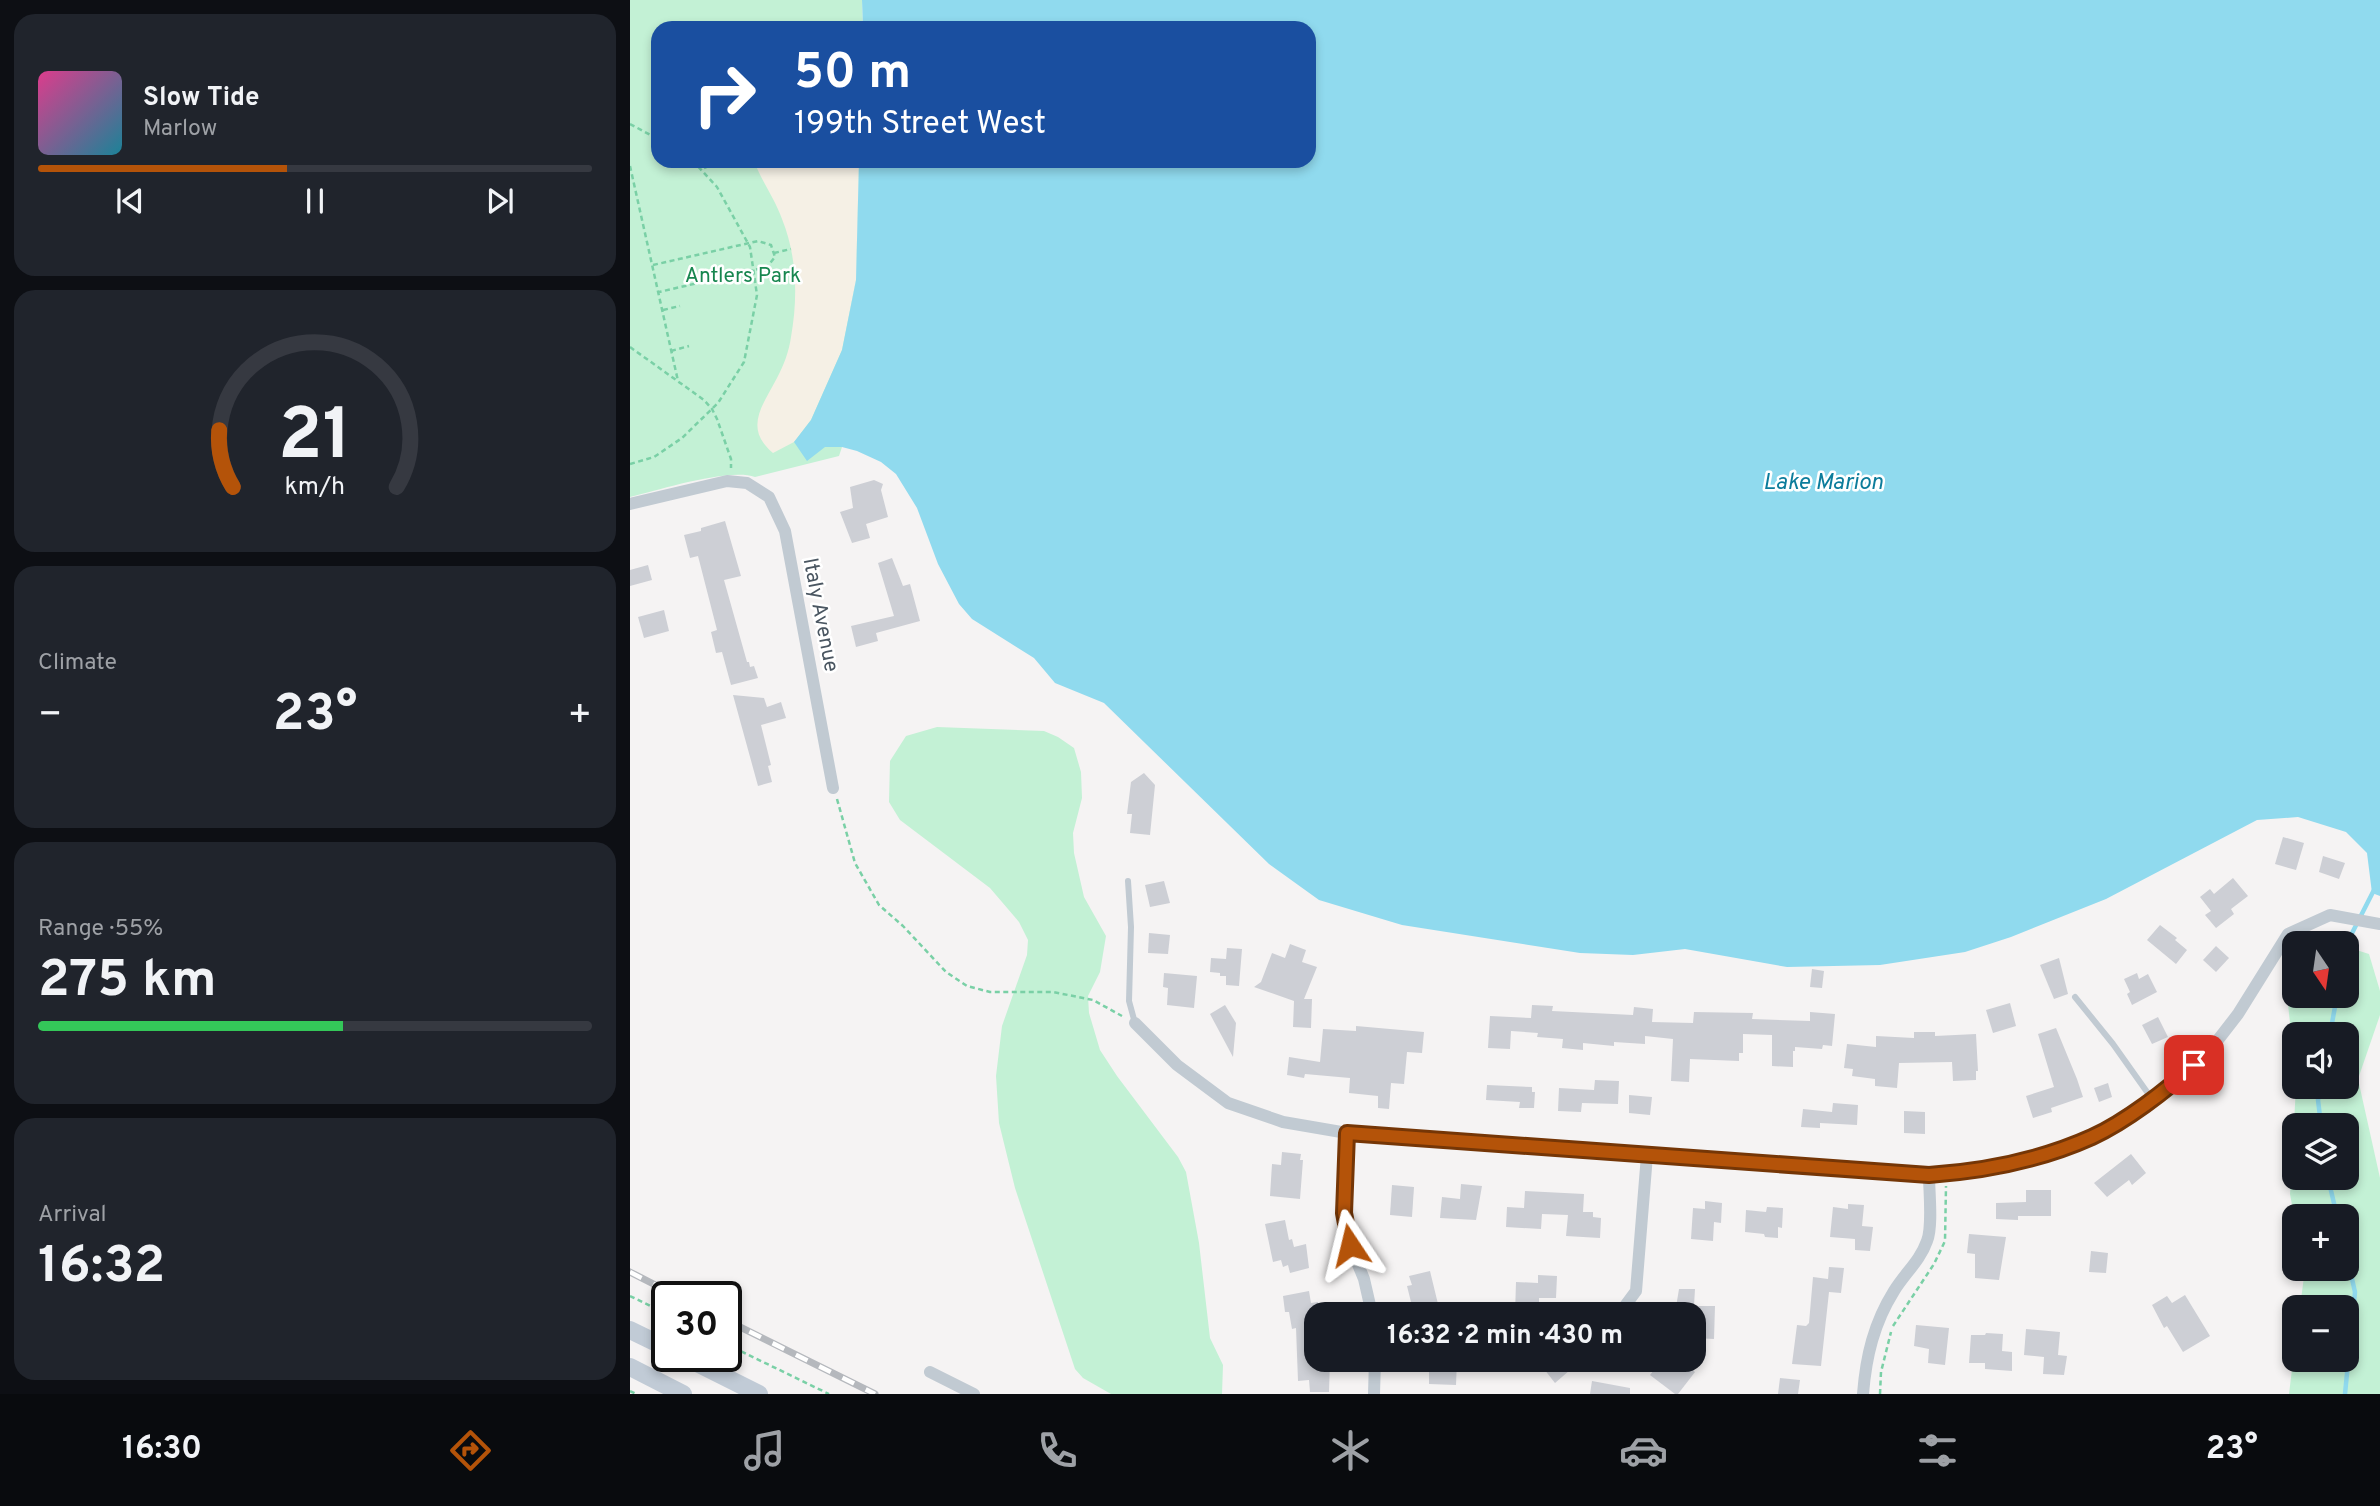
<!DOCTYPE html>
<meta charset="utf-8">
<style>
:root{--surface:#171b24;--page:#20242c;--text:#f1f3f6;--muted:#9ea1a6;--line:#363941;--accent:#b45309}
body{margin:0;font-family:Overpass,sans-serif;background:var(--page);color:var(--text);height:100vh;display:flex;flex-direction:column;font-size:26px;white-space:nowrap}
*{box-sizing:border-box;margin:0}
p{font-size:23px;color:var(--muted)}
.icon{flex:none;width:38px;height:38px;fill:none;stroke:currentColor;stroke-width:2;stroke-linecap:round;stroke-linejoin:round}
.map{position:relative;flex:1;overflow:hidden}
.sheet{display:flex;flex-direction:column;gap:14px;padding:14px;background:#0d0f14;width:630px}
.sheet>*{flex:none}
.guide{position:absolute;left:21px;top:21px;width:665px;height:147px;border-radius:21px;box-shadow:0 4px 10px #0003;background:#1a4fa0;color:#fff;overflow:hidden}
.needle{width:46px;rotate:167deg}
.fabs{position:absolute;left:1652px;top:931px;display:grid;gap:14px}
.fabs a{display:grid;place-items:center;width:77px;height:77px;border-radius:14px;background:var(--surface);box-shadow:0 4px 10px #0003;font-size:35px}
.speed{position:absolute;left:21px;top:1281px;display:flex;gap:14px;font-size:35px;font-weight:700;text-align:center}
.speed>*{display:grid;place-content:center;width:91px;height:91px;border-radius:50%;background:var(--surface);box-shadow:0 4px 10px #0003;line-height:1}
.speed .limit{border:4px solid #111;border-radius:10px;background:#fff;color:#111}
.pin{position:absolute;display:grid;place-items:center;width:60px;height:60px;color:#fff;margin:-30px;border-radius:14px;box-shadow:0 4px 10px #0006}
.me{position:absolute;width:77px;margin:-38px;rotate:350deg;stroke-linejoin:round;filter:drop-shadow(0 0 5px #0008)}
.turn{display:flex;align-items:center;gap:24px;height:147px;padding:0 28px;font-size:32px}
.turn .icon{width:91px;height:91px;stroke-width:2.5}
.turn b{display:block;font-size:49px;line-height:60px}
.big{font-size:52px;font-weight:700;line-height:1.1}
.sheet .widget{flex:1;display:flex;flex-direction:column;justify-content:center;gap:10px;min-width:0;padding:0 24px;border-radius:21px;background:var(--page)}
.sheet .dial{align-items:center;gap:0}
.dial svg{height:182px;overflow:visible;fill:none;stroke:var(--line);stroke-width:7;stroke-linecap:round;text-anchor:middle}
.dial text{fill:var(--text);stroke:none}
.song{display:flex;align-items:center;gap:21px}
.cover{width:84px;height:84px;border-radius:10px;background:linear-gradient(135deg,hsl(330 70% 55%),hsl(190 70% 35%))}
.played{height:7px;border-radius:4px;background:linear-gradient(90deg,var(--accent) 45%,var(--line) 45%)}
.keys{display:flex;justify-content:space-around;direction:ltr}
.heat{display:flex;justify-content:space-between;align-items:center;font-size:38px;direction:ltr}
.charge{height:10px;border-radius:5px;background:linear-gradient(90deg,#34c759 55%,var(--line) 0)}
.trip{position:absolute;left:674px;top:1302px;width:402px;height:70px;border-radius:21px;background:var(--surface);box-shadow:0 4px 10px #0003;font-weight:700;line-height:70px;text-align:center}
.dock{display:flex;height:112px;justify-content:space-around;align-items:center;background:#090b0e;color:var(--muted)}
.dock .icon{width:49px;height:49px}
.dock .selected{color:var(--accent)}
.dock b{font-size:32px;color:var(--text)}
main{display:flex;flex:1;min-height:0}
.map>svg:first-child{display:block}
.green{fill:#c3f1d5;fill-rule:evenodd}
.sand{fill:#f5f0e5}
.water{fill:#90daee}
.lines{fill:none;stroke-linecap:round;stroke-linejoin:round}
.stream{stroke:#90daee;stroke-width:4.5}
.building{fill:#cdcfd5}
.path{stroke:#7ad0a6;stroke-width:2.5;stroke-dasharray:5 3.5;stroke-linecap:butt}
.service{stroke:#c1cad2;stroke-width:6}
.minor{stroke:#c1cad2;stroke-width:12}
.secondary{stroke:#c1cbd6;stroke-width:18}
.rail-casing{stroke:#b5b8bd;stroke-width:7}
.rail{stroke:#fff;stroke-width:4.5;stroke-dasharray:13;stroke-linecap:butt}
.route-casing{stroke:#753606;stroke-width:18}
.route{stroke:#b45309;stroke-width:12}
.labels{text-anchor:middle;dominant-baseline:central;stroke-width:5;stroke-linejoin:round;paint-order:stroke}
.park-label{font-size:21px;fill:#17864f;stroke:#fff}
.street-label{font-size:21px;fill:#4a5661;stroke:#fff}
.water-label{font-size:23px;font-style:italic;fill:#0c7c9b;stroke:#fff}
</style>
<main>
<section class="sheet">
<div class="widget">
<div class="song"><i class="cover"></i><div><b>Slow Tide</b><p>Marlow</p></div></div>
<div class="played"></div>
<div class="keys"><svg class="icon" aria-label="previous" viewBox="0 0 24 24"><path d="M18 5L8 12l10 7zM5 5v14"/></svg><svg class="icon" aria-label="pause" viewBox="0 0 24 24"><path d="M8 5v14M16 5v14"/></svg><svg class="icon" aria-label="next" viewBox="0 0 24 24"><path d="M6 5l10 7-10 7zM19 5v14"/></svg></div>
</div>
<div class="widget dial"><svg viewBox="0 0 100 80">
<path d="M14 69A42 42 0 1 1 86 69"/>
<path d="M14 69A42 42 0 0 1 8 44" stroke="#b45309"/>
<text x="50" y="56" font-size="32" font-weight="700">21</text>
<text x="50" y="72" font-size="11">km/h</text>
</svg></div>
<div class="widget"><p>Climate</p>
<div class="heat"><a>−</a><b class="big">23°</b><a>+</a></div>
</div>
<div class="widget"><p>Range · 55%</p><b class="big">275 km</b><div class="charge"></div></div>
<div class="widget"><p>Arrival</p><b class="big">16:32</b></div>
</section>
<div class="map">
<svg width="1750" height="1394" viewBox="0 0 1750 1394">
<rect width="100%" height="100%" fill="#f5f3f3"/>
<g class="green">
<path d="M0 0H232L233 28H28V161H229L226 280 195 447H212L209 456 125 477C98 468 30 490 0 497Z"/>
<polygon points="307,727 414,731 428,737 444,748 451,772 452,798 443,833 444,853 454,897 476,936 470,972 458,996 459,1013 470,1050 487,1076 548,1157 556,1172 569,1243 580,1338 593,1365 592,1394 481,1394 453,1378 445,1369 385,1188 369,1123 366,1076 372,1026 397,955 398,940 389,922 360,888 270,820 259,802 260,761 276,736"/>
<path d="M1717 947 1739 954 1750 991V1015L1728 1079 1750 1178V1394H1659L1664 1353V1360H1717V1307H1670L1675 1269H1717V1216H1664L1660 1194 1666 1087H1717V1034H1664V1061L1658 1004 1664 991V996H1717ZM1717 1125V1178H1664V1125Z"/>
</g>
<path class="sand" d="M124 161H229L226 280 212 350 181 420 164 442 143 453C113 428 133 405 147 378 154 365 159 351 161 337 168 298 167 256 152 219 145 199 131 180 124 161Z"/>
<polygon class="water" points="232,0 1750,0 1750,896 1742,893 1737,853 1716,832 1668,817 1627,820 1476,899 1381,937 1335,952 1250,965 1157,967 1055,949 1003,955 950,953 772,925 689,900 639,864 474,703 425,683 404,658 342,619 329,604 308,564 287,508 266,474 251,462 227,451 212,447 195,447 177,461 164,442 181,420 212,350 226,280 229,161 679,161 679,28 233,28"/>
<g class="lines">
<g class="stream">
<polyline points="1717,943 1745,888"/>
<polyline points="1700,1034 1707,996"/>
<polyline points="1691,1087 1688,1100 1691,1125"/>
<polyline points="1698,1178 1707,1216"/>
<polyline points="1715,1394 1725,1292 1717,1257"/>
</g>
</g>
<g class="building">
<polygon points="244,480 253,484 251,490 258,517 236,524 240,538 222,543 210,512 223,508 220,487"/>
<polygon points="95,521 111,576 94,580 117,662 119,662 120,667 124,666 128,678 101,685 92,652 86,653 81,632 87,630 68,556 60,558 54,535 71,531 71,528"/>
<polygon points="262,558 273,586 280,584 290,621 246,633 248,641 226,647 221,626 264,616 248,563"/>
<polygon points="18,565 22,580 0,586 0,570"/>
<polygon points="34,610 39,631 14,638 8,617"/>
<polygon points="103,695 134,698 137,707 151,702 156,718 131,725 141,765 138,766 142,782 128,786"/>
<polygon points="514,773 525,785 520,835 500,833 502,814 497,814 501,782"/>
<polygon points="1653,837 1674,843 1666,870 1645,864"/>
<polygon points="1693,856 1715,863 1709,879 1689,872"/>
<polygon points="1603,878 1618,896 1601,909 1604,914 1586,928 1575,915 1581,911 1570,897 1580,889 1584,894"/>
<polygon points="534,881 540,903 520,907 515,885"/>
<polygon points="1530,925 1547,938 1545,940 1557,950 1546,964 1517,940"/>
<polygon points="519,933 540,935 538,954 518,953"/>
<polygon points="660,944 676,950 672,962 687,967 674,999 682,999 681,1028 663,1027 664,1001 624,987 631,982 642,953 655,958"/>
<polygon points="1586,946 1599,958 1586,972 1573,960"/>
<polygon points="597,948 612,949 609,986 596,985 596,976 590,976 590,973 580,972 581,958 596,959"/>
<polygon points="1429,958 1438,994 1424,999 1410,965"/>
<polygon points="1182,969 1194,971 1192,988 1180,987"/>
<polygon points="534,973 567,976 564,1008 537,1005 538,988 533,987"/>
<polygon points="1507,973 1509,979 1518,974 1527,992 1502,1005 1497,994 1500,992 1494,979"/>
<polygon points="1380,1003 1386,1026 1363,1033 1356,1010"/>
<polygon points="595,1005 606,1023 603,1057 580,1014"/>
<polygon points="902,1005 923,1006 922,1011 1003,1015 1004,1007 1023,1009 1022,1022 1063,1023 1064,1012 1123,1013 1122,1019 1180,1021 1180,1012 1205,1014 1202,1046 1193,1045 1192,1049 1165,1047 1165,1051 1163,1051 1163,1067 1142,1066 1142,1035 1113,1034 1113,1053 1109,1053 1109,1061 1060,1059 1059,1082 1041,1081 1043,1039 1015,1036 1015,1044 984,1042 984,1046 953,1043 953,1050 932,1048 933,1039 907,1037 908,1033 881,1031 880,1049 858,1048 860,1016 901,1018"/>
<polygon points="1528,1017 1538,1037 1522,1044 1512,1025"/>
<polygon points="726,1026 794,1032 792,1053 777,1052 774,1084 761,1083 759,1109 748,1108 748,1096 719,1093 720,1078 675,1074 674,1078 657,1075 659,1057 690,1062 693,1029 726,1031"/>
<polygon points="1426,1028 1447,1079 1453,1097 1421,1108 1422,1112 1403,1118 1396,1096 1424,1087 1408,1034"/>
<polygon points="1284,1032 1305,1032 1305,1036 1346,1034 1348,1071 1346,1071 1346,1080 1323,1081 1322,1062 1269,1063 1267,1088 1245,1086 1245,1079 1222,1076 1223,1069 1214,1068 1217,1044 1246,1047 1246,1036 1284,1038"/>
<polygon points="965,1080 989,1081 988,1104 952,1103 951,1112 928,1111 929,1088 964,1090"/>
<polygon points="1478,1083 1482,1097 1469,1102 1464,1088"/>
<polygon points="857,1085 902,1087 902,1092 905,1092 904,1108 889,1108 890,1102 856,1100"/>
<polygon points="999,1095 1022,1097 1020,1115 999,1113"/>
<polygon points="1203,1103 1228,1105 1227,1125 1190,1123 1190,1128 1171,1127 1173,1109 1202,1112"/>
<polygon points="1274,1111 1295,1112 1295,1134 1274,1133"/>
<polygon points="652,1152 671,1154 670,1160 673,1160 670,1199 640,1196 642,1164 651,1165"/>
<polygon points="1501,1154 1516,1173 1502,1185 1499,1180 1477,1197 1464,1183"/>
<polygon points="831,1184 852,1186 846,1220 810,1218 812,1197 830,1199"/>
<polygon points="762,1185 784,1187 782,1217 760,1215"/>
<polygon points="1396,1190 1421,1190 1421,1216 1388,1216 1388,1220 1366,1219 1366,1203 1396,1202"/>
<polygon points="895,1191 954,1194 953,1212 963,1212 963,1217 971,1218 970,1238 936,1236 938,1215 912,1214 911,1229 876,1227 877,1207 894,1208"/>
<polygon points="1075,1201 1092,1203 1091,1223 1084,1222 1083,1241 1061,1239 1063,1208 1075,1209"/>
<polygon points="1218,1204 1234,1205 1232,1226 1243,1227 1240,1251 1225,1250 1225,1239 1200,1237 1203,1207 1218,1209"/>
<polygon points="1137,1207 1153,1208 1152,1228 1148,1227 1148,1238 1135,1237 1134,1234 1115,1232 1116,1210 1136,1212"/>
<polygon points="655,1220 659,1240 662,1239 664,1247 676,1244 679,1268 660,1273 658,1265 653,1267 651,1260 643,1262 635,1224"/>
<polygon points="1339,1234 1376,1237 1369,1280 1345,1278 1345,1254 1337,1253"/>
<polygon points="1461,1251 1478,1253 1476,1273 1459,1272"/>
<polygon points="1199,1267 1214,1268 1211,1293 1199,1292 1191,1366 1162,1364 1167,1325 1176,1326 1179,1323 1183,1277 1198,1279"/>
<polygon points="800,1271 808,1304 798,1306 800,1314 784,1314 777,1286 782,1285 779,1276"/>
<polygon points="908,1275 927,1276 926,1298 909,1298 909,1314 885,1314 886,1282 908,1283"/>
<polygon points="1049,1289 1065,1289 1064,1306 1085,1306 1084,1339 1064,1338 1064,1310 1064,1314 1045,1313"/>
<polygon points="679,1291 681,1303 688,1302 690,1314 686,1314 686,1360 700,1360 699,1392 680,1392 679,1380 668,1381 666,1328 662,1329 659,1312 655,1312 653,1296"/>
<polygon points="1555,1295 1580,1336 1553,1352 1537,1326 1534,1328 1522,1305 1537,1296 1542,1303"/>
<polygon points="1286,1325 1319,1328 1315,1365 1298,1363 1299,1349 1284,1346"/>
<polygon points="1396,1329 1430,1332 1428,1355 1437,1356 1434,1375 1413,1374 1414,1357 1394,1355"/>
<polygon points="1356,1333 1373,1334 1372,1351 1382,1352 1382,1371 1355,1369 1355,1363 1339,1363 1341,1335 1355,1335"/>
<polygon points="799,1360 827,1360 826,1385 799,1384"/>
<polygon points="907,1360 932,1360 940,1370 925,1383"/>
<polygon points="1032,1360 1049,1360 1065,1372 1048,1394 1045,1394 1020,1375"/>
<polygon points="1150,1378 1170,1380 1168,1394 1148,1394"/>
<polygon points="962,1381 1000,1388 1000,1394 960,1394"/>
</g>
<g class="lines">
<g class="path">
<polyline points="0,124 28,139"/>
<polyline points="0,166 48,381"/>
<polyline points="74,168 90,161"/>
<polyline points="144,253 161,249"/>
<polyline points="23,265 128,241 141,245 145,257 137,267 29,292"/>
<polyline points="33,310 50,306"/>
<polyline points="0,347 74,400 82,409 87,419 101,459 101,468"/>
<polyline points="41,351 59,346"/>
<polyline points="0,464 24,457 52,438 88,403 114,362 127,295 120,247 87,187 63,161"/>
<polyline points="207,799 225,863 249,905 273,926 316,972 337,986 360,992 423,992 463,1000 492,1016"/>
<polyline points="0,1296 37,1314"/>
<polyline points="1263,1326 1304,1264 1315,1241 1316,1186"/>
<polyline points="96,1344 199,1394"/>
<polyline points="0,1391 6,1394"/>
<polyline points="1250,1394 1251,1372 1261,1332"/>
</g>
<g class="service">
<polyline points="498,881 501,927 499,1001 505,1023"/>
<polyline points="1445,997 1483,1044 1522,1099"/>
</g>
<g class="minor">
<polyline points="0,504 97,481 117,483 139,497 155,531 203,788"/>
<polyline points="505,1023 547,1065 598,1103 653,1122 717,1133 1299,1175 1361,1169 1417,1153 1464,1136 1522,1099 1577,1054 1608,1014 1658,934 1700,915 1750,924"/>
<polyline points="717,1133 714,1213 720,1245 734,1279 742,1314"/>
<polyline points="989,1314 1006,1291 1017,1155"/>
<polyline points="300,1372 344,1394"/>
<polyline points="744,1394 745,1360"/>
<path d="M1233 1394C1236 1356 1244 1323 1264 1291 1275 1273 1290 1261 1297 1241 1303 1226 1299 1192 1299 1175"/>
</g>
<g class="secondary">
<polyline points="0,1330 37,1348"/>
<polyline points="53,1356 129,1394"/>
<polyline points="0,1367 53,1394"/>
</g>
<g class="rail-casing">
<g id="rail">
<polyline points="0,1272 49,1297"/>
<polyline points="96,1320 245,1394"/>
</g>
</g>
<use href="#rail" class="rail"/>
</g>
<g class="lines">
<g class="route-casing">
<path id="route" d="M720 1245 714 1213 717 1133 1299 1175C1355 1171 1411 1160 1462 1137 1495 1122 1537 1090 1564 1065"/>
</g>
<use href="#route" class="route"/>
</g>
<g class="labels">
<g class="park-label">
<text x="113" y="276">Antlers Park</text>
</g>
<g class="street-label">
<text transform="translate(190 615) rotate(79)">Italy Avenue</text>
</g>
<g class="water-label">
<text x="1193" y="483">Lake Marion</text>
</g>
</g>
</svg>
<div class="fabs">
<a><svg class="needle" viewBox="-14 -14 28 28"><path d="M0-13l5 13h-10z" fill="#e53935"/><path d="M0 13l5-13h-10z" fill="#9ea1a6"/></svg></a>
<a><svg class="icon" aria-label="sound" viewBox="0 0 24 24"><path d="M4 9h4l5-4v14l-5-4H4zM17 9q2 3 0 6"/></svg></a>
<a><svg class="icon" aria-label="layers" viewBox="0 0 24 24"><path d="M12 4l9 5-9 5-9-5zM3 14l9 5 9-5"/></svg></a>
<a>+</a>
<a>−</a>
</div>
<div class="speed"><div class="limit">30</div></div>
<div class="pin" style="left:1564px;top:1065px;background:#d93025"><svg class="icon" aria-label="arrive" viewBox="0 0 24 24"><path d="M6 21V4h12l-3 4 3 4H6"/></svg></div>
<svg class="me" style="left:720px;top:1245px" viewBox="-20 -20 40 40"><path d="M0-17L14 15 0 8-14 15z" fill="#b45309" stroke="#fff" stroke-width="4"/></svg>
<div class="trip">16:32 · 2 min · 430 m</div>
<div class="guide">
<div class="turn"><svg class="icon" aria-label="right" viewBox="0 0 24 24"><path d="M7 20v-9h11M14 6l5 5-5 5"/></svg><div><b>50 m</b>199th Street West</div></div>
</div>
</div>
</main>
<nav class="dock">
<b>16:30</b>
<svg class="icon selected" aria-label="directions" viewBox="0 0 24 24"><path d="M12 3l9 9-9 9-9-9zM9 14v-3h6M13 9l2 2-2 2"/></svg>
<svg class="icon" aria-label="music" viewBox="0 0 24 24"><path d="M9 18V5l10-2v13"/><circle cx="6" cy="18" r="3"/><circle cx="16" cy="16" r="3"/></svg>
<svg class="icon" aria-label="phone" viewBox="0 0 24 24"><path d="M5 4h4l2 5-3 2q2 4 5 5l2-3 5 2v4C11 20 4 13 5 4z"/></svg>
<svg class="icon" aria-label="climate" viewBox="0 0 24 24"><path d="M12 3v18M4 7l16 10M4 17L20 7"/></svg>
<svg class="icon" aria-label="car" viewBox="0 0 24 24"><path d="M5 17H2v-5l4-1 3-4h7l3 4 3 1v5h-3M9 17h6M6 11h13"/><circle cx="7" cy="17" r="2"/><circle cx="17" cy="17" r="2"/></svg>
<svg class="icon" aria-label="filters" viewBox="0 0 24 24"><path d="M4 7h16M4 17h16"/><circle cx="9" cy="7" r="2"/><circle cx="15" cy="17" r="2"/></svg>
<b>23°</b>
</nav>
